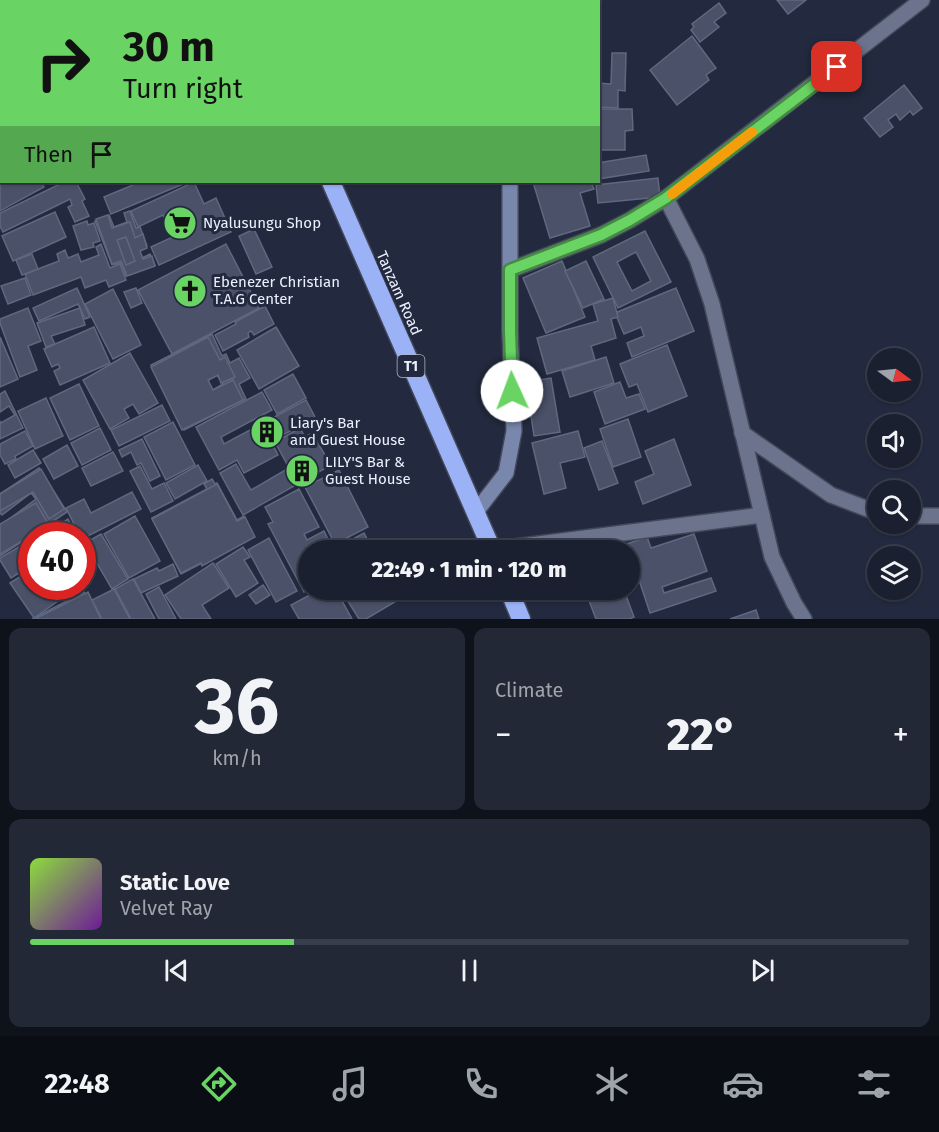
<!DOCTYPE html>
<meta charset="utf-8">
<style>
:root{--surface:#1a202f;--page:#232837;--text:#f1f3f6;--muted:#9fa3aa;--line:#383e4b;--accent:#69d464}
body{margin:0;font-family:"Fira Sans",sans-serif;background:var(--page);color:var(--text);height:100vh;display:flex;flex-direction:column;font-size:22px;white-space:nowrap}
*{box-sizing:border-box;margin:0}
p{font-size:20px;color:var(--muted)}
.icon{flex:none;width:33px;height:33px;fill:none;stroke:currentColor;stroke-width:2;stroke-linecap:round;stroke-linejoin:round}
.map{position:relative;height:619px;overflow:hidden}
.panel{display:flex;flex-direction:column;gap:9px;padding:9px;background:#0e121a;flex:1}
.panel>*{flex:none}
.top-card{position:absolute;left:0px;top:0px;width:600px;height:183px;box-shadow:0 2px 4px #0004,0 0 0 2px var(--line);background:#69d464;color:#111;overflow:hidden}
.needle{width:39px;rotate:105deg}
.buttons{position:absolute;left:867px;top:348px;display:grid;gap:12px}
.buttons a{display:grid;place-items:center;width:54px;height:54px;border-radius:50%;background:var(--surface);box-shadow:0 2px 4px #0004,0 0 0 2px var(--line);font-size:30px}
.speed{position:absolute;left:18px;top:522px;display:flex;gap:12px;font-size:30px;font-weight:700;text-align:center}
.speed>*{display:grid;place-content:center;width:78px;height:78px;border-radius:50%;background:var(--surface);box-shadow:0 2px 4px #0004,0 0 0 2px var(--line);line-height:1}
.speed .limit{border:9px solid #d22;background:#fff;color:#111}
.pin{position:absolute;display:grid;place-items:center;width:51px;height:51px;color:#fff;margin:-26px;border-radius:12px;box-shadow:0 3px 9px #0006}
.me{position:absolute;width:66px;margin:-33px;rotate:358deg;stroke-linejoin:round;filter:drop-shadow(0 0 4px #0008)}
.turn{display:flex;align-items:center;gap:21px;height:126px;padding:0 24px;font-size:27px}
.turn .icon{width:78px;height:78px;stroke-width:2.5}
.turn b{display:block;font-size:42px;line-height:51px}
.then{display:flex;align-items:center;height:57px;padding:0 24px;background:#0003;gap:12px;font-size:22px}
.big{font-size:45px;font-weight:800;line-height:1.1}
.panel .tile{flex:1;display:flex;flex-direction:column;justify-content:center;gap:9px;min-width:0;padding:0 21px;border-radius:12px;background:var(--page)}
.panel .dial{align-items:center;gap:0}
.dial b{font-size:78px;line-height:1}
.song{display:flex;align-items:center;gap:18px}
.cover{width:72px;height:72px;border-radius:9px;background:linear-gradient(135deg,hsl(90 70% 55%),hsl(280 70% 35%))}
.played{height:6px;border-radius:3px;background:linear-gradient(90deg,var(--accent) 30%,var(--line) 30%)}
.keys{display:flex;justify-content:space-around;direction:ltr}
.heat{display:flex;justify-content:space-between;align-items:center;font-size:33px;direction:ltr}
.panel .tiles{flex:1;display:grid;gap:9px;grid-template-columns:1fr 1fr}
.tile:last-child{grid-column:span 2}
.trip{position:absolute;left:298px;top:540px;width:342px;height:60px;border-radius:30px;background:var(--surface);box-shadow:0 2px 4px #0004,0 0 0 2px var(--line);font-weight:800;line-height:60px;text-align:center}
.dock{display:flex;height:96px;justify-content:space-around;align-items:center;background:#0a0d13;color:var(--muted)}
.dock .icon{width:42px;height:42px}
.dock .on{color:var(--accent)}
.dock b{font-size:27px;color:var(--text)}
.map>svg:first-child{display:block}
.building{fill:#4a5168;stroke:#606880;stroke-width:1.5;fill-rule:evenodd}
.lines{fill:none;stroke-linecap:round;stroke-linejoin:round}
.street-casing{stroke:#424759;stroke-width:18}
.secondary-casing{stroke:#424759;stroke-width:18}
.highway-casing{stroke:#424759;stroke-width:21}
.street{stroke:#6c748d;stroke-width:15}
.secondary{stroke:#7a87ad;stroke-width:15}
.highway{stroke:#9bb2f7;stroke-width:18}
.route-casing{stroke:#448a41;stroke-width:15}
.route{stroke:#69d464;stroke-width:10}
.slow{stroke:#f59e0b;stroke-width:10}
.labels{text-anchor:middle;dominant-baseline:central;stroke-width:6;stroke-linejoin:round;paint-order:stroke}
.shield{fill:#232a3f;stroke:#afb5c5;stroke-width:1.5}
.shield-label{font-size:14px;font-weight:bold;fill:#ebf0fe}
.poi-label{font-size:15px;fill:#ebf0fe;stroke:#232a3f;text-anchor:start}
.street-label{font-size:15px;fill:#ebf0fe;stroke:#232a3f}
</style>
<div class="map">
<svg width="939" height="619" viewBox="0 0 939 619">
<rect width="100%" height="100%" fill="#232a3f"/>
<g class="building">
<rect x="409" y="0" width="63" height="2"/>
<polygon points="777,0 806,0 788,14"/>
<polygon points="719,3 726,13 714,22 719,27 700,42 691,30 694,27 692,24"/>
<polygon points="692,36 716,68 706,75 709,80 677,105 650,70"/>
<polygon points="612,53 626,53 625,91 618,90 618,108 598,107 598,83 611,84"/>
<polygon points="2,79 2,144 0,141 0,80"/>
<polygon points="904,85 922,108 913,115 910,111 900,120 896,114 888,120 893,127 880,137 864,118"/>
<polygon points="598,109 632,109 633,130 625,131 625,150 598,150"/>
<polygon points="646,155 649,171 598,179 598,163"/>
<polygon points="2,178 2,182 41,182 44,187 0,211 0,179"/>
<polygon points="658,178 660,197 598,203 596,185"/>
<polygon points="64,182 76,182 85,199 82,201 89,216 75,222 68,207 72,205 70,199 3,232 0,226 0,213"/>
<polygon points="140,182 188,182 111,214 104,197"/>
<polygon points="194,182 204,204 216,198 231,232 159,265 151,247 173,237 163,215 138,227 131,211"/>
<polygon points="533,182 591,182 594,189 580,193 590,226 550,238"/>
<polygon points="130,211 136,228 140,227 147,246 139,250 142,258 150,254 155,265 126,276 121,263 112,265 95,221 109,215 114,227 127,222 124,213"/>
<polygon points="55,212 66,237 13,261 2,236"/>
<path d="M108 215 112 228 130 222 135 238 143 234 147 248 140 251 143 259 152 256 155 266 127 276 121 261 112 264 96 219ZM126 237 135 261 126 265 117 240Z"/>
<polygon points="87,221 88,225 94,223 100,241 93,243 94,247 81,250 73,226"/>
<polygon points="254,229 272,267 256,274 239,236"/>
<path d="M645 231 671 282 618 308 593 257ZM636 252 651 281 632 291 617 262Z"/>
<polygon points="101,244 110,268 120,264 126,280 109,287 106,280 85,288 81,277 33,295 25,274 59,261 57,254 65,250 68,258 78,254 81,262 99,255 96,247"/>
<polygon points="226,244 259,308 172,354 138,290"/>
<polygon points="32,254 38,269 22,275 16,260"/>
<polygon points="562,261 585,317 546,333 523,278"/>
<polygon points="586,261 604,299 583,308 565,271"/>
<polygon points="25,278 31,295 8,304 1,286"/>
<polygon points="77,288 90,317 85,319 78,304 39,321 33,308"/>
<polygon points="136,288 142,303 131,308 124,292"/>
<polygon points="676,288 694,331 632,357 627,343 644,336 641,327 624,334 615,313"/>
<polygon points="113,289 141,345 113,359 85,304"/>
<polygon points="613,298 618,317 611,319 616,338 591,346 595,360 547,374 537,338 598,321 593,304"/>
<polygon points="265,306 274,324 254,335 251,331 248,333 249,337 223,351 215,335 236,324 235,322"/>
<polygon points="28,308 41,341 28,346 37,370 20,377 0,323 0,319"/>
<polygon points="80,308 85,325 51,336 55,344 46,347 37,323"/>
<polygon points="94,327 110,363 60,385 54,371 60,368 58,364 52,367 44,349"/>
<polygon points="276,327 299,366 259,389 237,350"/>
<path d="M212 334 222 356 226 354 230 363 239 358 250 378 239 384 246 399 184 430 151 365ZM217 375 223 384 213 390 207 381Z"/>
<polygon points="0,337 18,379 0,387"/>
<polygon points="208,337 220,360 225,357 235,377 221,383 218,375 208,380 213,390 233,380 243,400 182,430 151,367"/>
<polygon points="667,345 687,396 648,412 637,384 629,387 620,364"/>
<polygon points="130,353 158,403 139,414 133,404 124,409 129,418 110,429 83,380"/>
<polygon points="606,357 614,383 570,397 562,371"/>
<polygon points="293,374 306,398 277,414 264,390"/>
<polygon points="551,378 560,432 534,436 526,382"/>
<polygon points="620,382 626,398 639,394 645,409 605,424 594,392"/>
<polygon points="79,384 99,426 70,440 50,398"/>
<polygon points="5,391 23,428 0,439 0,421 1,423 15,415 9,406 0,412 0,394"/>
<polygon points="262,392 272,410 221,437 224,444 306,400 315,417 305,422 304,419 298,422 300,426 271,441 278,455 244,473 237,460 219,470 196,427"/>
<polygon points="46,398 63,436 35,449 18,411"/>
<polygon points="162,405 170,421 119,446 111,430"/>
<polygon points="628,419 641,457 613,467 600,429"/>
<polygon points="173,422 195,465 166,480 144,437"/>
<polygon points="100,428 111,450 82,465 71,443"/>
<polygon points="300,428 305,437 312,433 331,465 243,515 220,473 236,464 251,490 289,468 275,442"/>
<polygon points="25,431 33,446 15,456 16,459 5,464 0,455 0,444"/>
<polygon points="578,431 585,457 560,463 566,488 544,494 532,443"/>
<polygon points="142,439 160,476 150,481 141,463 137,465 131,452 122,457 119,450"/>
<polygon points="674,439 691,485 643,504 635,482 654,474 645,451"/>
<polygon points="602,441 618,483 599,490 584,448"/>
<polygon points="67,445 78,466 54,479 43,459"/>
<polygon points="33,450 41,463 15,478 8,465"/>
<polygon points="113,452 123,471 91,486 82,468"/>
<polygon points="198,465 207,481 175,499 166,483"/>
<polygon points="140,466 152,489 164,483 173,501 151,512 130,471"/>
<polygon points="39,468 67,512 0,556 0,526 36,499 31,493 2,515 0,513 0,494"/>
<polygon points="41,469 64,509 49,519 33,492 0,511 0,494"/>
<polygon points="339,470 368,527 335,544 305,487"/>
<path d="M212 479 215 484 217 483 237 520 244 516 254 536 181 574 152 518 207 489 204 484ZM206 525 210 535 191 544 186 534Z"/>
<polygon points="217,484 237,521 245,517 255,537 202,566 201,563 181,573 152,519"/>
<polygon points="299,489 319,527 304,534 307,540 324,531 333,550 364,533 373,550 309,550 309,589 304,592 268,524 273,522 265,507"/>
<polygon points="132,492 141,509 82,539 82,536 80,536 66,508 84,499 91,513"/>
<polygon points="36,503 49,525 0,554 0,524"/>
<polygon points="135,516 160,561 129,578 104,534"/>
<polygon points="68,519 77,536 56,536 52,529"/>
<polygon points="101,534 128,579 112,589 85,543"/>
<polygon points="694,534 707,571 662,587 664,593 711,578 716,591 650,613 627,544 647,537 651,548"/>
<polygon points="269,538 297,591 276,602 248,550"/>
<polygon points="32,539 32,565 11,578 0,560 0,558"/>
<polygon points="82,544 95,565 82,571"/>
<polygon points="243,547 250,557 244,560 258,583 236,597 216,564"/>
<polygon points="213,563 229,588 202,605 211,619 181,619 165,595"/>
<polygon points="173,564 178,576 141,593 134,579 157,568 159,571"/>
<polygon points="32,569 32,586 48,586 58,601 34,618 10,583"/>
<polygon points="133,579 155,619 131,619 115,589"/>
<polygon points="263,585 270,595 256,604 249,595"/>
<polygon points="159,587 176,619 159,619 146,594"/>
<polygon points="114,589 130,619 102,619 92,600"/>
<polygon points="319,590 336,590 352,619 299,619 291,605"/>
<polygon points="341,590 391,590 398,600 366,619 359,619"/>
<polygon points="585,590 624,590 634,617 629,619 596,619"/>
<polygon points="84,592 97,619 32,619"/>
<polygon points="88,592 101,619 35,619"/>
<polygon points="756,610 759,619 730,619"/>
</g>
<g class="lines">
<g class="street-casing">
<g id="street">
<polyline points="666,198 697,259 712,304 772,557 794,603 804,619"/>
<polyline points="510,270 601,235 630,220 666,198 922,0"/>
<polyline points="742,433 831,495 878,513"/>
<polyline points="910,516 939,516"/>
<polyline points="492,550 762,515"/>
</g>
</g>
<g class="secondary-casing">
<g id="secondary">
<polyline points="511,2 511,0"/>
<polyline points="475,513 506,473 514,431 510,331 510,182"/>
</g>
</g>
<g class="highway-casing">
<g id="highway">
<polyline points="252,0 253,2"/>
<polyline points="331,182 492,550"/>
<polyline points="509,590 521,619"/>
</g>
</g>
<use href="#street" class="street"/>
<use href="#secondary" class="secondary"/>
<use href="#highway" class="highway"/>
</g>
<g class="lines">
<g class="route-casing">
<polyline id="route" points="512,391 510,331 510,270 601,235 630,220 666,198 837,67"/>
</g>
<use href="#route" class="route"/>
<polyline class="slow" points="672,194 752,132"/>
</g>
<defs>
<g id="supermarket-disc" transform="scale(1.725)"><circle r="9.5" fill="#69d464" stroke="#232a3f"/><path d="M-6-5.5h2.5l.6 2H6L4.5 2H-2.5L-4.4-4H-6ZM-1.5 3.2a1.3 1.3 0 1 0 .1 0ZM3 3.2a1.3 1.3 0 1 0 .1 0Z" fill="#111"/></g>
<g id="church-disc" transform="scale(1.725)"><circle r="9.5" fill="#69d464" stroke="#232a3f"/><path d="M-1.2-6h2.4v3.5h3.3v2.4h-3.3V6h-2.4V-.1h-3.3v-2.4h3.3Z" fill="#111"/></g>
<g id="building-disc" transform="scale(1.725)"><circle r="9.5" fill="#69d464" stroke="#232a3f"/><path d="M-4-6H4V6H1V3H-1V6H-4ZM-2.5-4.3h1.7v1.8h-1.7ZM.8-4.3h1.7v1.8H.8ZM-2.5-1h1.7V.8h-1.7ZM.8-1h1.7V.8H.8Z" fill="#111"/></g>
</defs>
<g fill-rule="evenodd">
<use href="#supermarket-disc" x="180" y="223"/>
<use href="#church-disc" x="190" y="291"/>
<use href="#building-disc" x="267" y="432"/>
<use href="#building-disc" x="302" y="471"/>
</g>
<g class="labels">
<rect class="shield" x="397.5" y="355" width="27" height="22" rx="4.5"/>
<g class="shield-label">
<text x="411" y="366">T1</text>
</g>
<g class="poi-label">
<text x="203" y="223">Nyalusungu Shop</text>
<text x="213" y="282">Ebenezer Christian<tspan x="213" dy="17">T.A.G Center</tspan></text>
<text x="290" y="423">Liary's Bar<tspan x="290" dy="17">and Guest House</tspan></text>
<text x="325" y="462">LILY'S Bar &amp;<tspan x="325" dy="17">Guest House</tspan></text>
</g>
<g class="street-label">
<text transform="translate(399 293) rotate(66)">Tanzam Road</text>
</g>
</g>
</svg>
<div class="buttons">
<a><svg class="needle" viewBox="-14 -14 28 28"><path d="M0-13l5 13h-10z" fill="#e53935"/><path d="M0 13l5-13h-10z" fill="#9fa3aa"/></svg></a>
<a><svg class="icon" aria-label="sound" viewBox="0 0 24 24"><path d="M4 9h4l5-4v14l-5-4H4zM17 9q2 3 0 6"/></svg></a>
<a><svg class="icon" aria-label="search" viewBox="0 0 24 24"><circle cx="10" cy="10" r="6"/><path d="M15 15l6 6"/></svg></a>
<a><svg class="icon" aria-label="layers" viewBox="0 0 24 24"><path d="M12 4l9 5-9 5-9-5zM3 14l9 5 9-5"/></svg></a>
</div>
<div class="speed"><div class="limit">40</div></div>
<div class="pin" style="left:837px;top:67px;background:#d93025"><svg class="icon" aria-label="arrive" viewBox="0 0 24 24"><path d="M6 21V4h12l-3 4 3 4H6"/></svg></div>
<svg class="me" style="left:512px;top:391px" viewBox="-20 -20 40 40"><circle r="19" fill="#fff"/><path d="M0-13L10 11 0 6-10 11z" fill="#69d464"/></svg>
<div class="trip">22:49 · 1 min · 120 m</div>
<div class="top-card">
<div class="turn"><svg class="icon" aria-label="right" viewBox="0 0 24 24"><path d="M7 20v-9h11M14 6l5 5-5 5"/></svg><div><b>30 m</b>Turn right</div></div>
<div class="then">Then<svg class="icon" aria-label="arrive" viewBox="0 0 24 24"><path d="M6 21V4h12l-3 4 3 4H6"/></svg></div>
</div>
</div>
<section class="panel">
<div class="tiles">
<div class="tile dial"><b>36</b><p>km/h</p></div>
<div class="tile"><p>Climate</p>
<div class="heat"><a>−</a><b class="big">22°</b><a>+</a></div>
</div>
<div class="tile">
<div class="song"><i class="cover"></i><div><b>Static Love</b><p>Velvet Ray</p></div></div>
<div class="played"></div>
<div class="keys"><svg class="icon" aria-label="previous" viewBox="0 0 24 24"><path d="M18 5L8 12l10 7zM5 5v14"/></svg><svg class="icon" aria-label="pause" viewBox="0 0 24 24"><path d="M8 5v14M16 5v14"/></svg><svg class="icon" aria-label="next" viewBox="0 0 24 24"><path d="M6 5l10 7-10 7zM19 5v14"/></svg></div>
</div>
</div>
</section>
<nav class="dock">
<b>22:48</b>
<svg class="icon on" aria-label="directions" viewBox="0 0 24 24"><path d="M12 3l9 9-9 9-9-9zM9 14v-3h6M13 9l2 2-2 2"/></svg>
<svg class="icon" aria-label="music" viewBox="0 0 24 24"><path d="M9 18V5l10-2v13"/><circle cx="6" cy="18" r="3"/><circle cx="16" cy="16" r="3"/></svg>
<svg class="icon" aria-label="phone" viewBox="0 0 24 24"><path d="M5 4h4l2 5-3 2q2 4 5 5l2-3 5 2v4C11 20 4 13 5 4z"/></svg>
<svg class="icon" aria-label="climate" viewBox="0 0 24 24"><path d="M12 3v18M4 7l16 10M4 17L20 7"/></svg>
<svg class="icon" aria-label="car" viewBox="0 0 24 24"><path d="M5 17H2v-5l4-1 3-4h7l3 4 3 1v5h-3M9 17h6M6 11h13"/><circle cx="7" cy="17" r="2"/><circle cx="17" cy="17" r="2"/></svg>
<svg class="icon" aria-label="filters" viewBox="0 0 24 24"><path d="M4 7h16M4 17h16"/><circle cx="9" cy="7" r="2"/><circle cx="15" cy="17" r="2"/></svg>
</nav>
